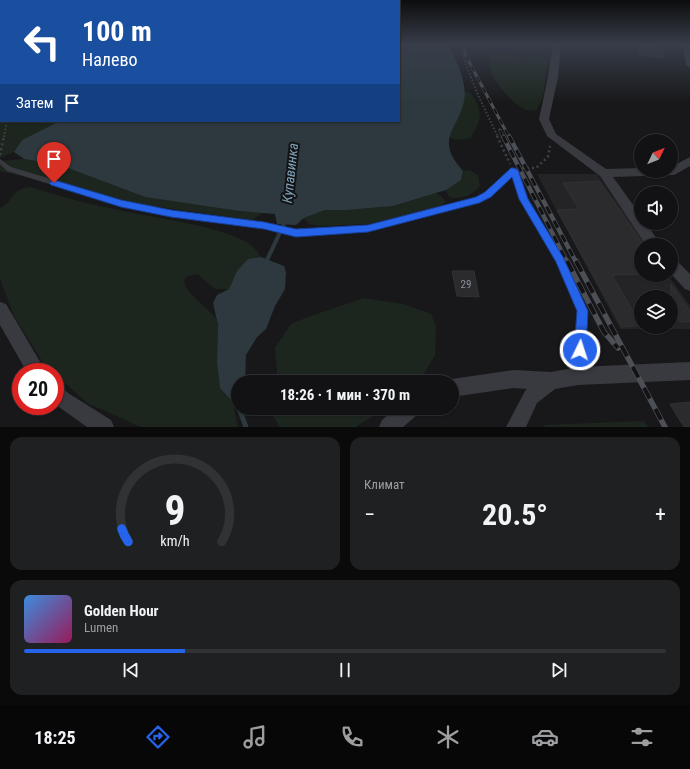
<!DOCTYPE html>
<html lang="ru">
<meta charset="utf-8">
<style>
:root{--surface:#121214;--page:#1f2022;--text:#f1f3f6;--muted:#9c9ea0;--line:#313234;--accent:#2563eb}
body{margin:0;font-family:"Roboto Condensed",sans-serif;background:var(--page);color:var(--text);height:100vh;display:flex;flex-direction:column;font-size:15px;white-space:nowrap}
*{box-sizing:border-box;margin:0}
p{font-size:13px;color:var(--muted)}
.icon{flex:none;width:22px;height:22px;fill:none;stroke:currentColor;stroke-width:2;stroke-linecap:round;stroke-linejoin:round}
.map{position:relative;height:427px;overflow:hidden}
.details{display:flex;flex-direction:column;gap:10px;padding:10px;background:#0a0a0b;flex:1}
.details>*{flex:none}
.guide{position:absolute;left:0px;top:0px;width:400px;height:122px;box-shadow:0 1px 3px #0004,0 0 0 1px var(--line);background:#1a4fa0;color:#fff;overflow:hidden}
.needle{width:26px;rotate:47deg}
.tools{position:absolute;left:634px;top:134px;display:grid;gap:8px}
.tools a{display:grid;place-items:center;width:44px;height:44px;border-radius:50%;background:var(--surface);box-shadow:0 1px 3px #0004,0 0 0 1px var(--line);font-size:20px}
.speed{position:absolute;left:12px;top:363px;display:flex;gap:8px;font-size:20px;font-weight:700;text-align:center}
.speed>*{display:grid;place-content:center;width:52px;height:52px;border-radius:50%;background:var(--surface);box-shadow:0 1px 3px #0004,0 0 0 1px var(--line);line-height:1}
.speed .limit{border:6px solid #d22;background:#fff;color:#111}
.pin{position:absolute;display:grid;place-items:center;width:34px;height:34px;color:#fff;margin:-41px -17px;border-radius:50% 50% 50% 0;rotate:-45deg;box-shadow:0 0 4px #0007}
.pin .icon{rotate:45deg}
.me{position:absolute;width:44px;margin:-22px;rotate:4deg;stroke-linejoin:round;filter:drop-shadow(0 0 3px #0008)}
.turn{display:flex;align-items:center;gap:14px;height:84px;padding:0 16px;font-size:18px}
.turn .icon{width:52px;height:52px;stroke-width:2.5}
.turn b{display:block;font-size:28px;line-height:34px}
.then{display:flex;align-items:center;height:38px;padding:0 16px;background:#0003;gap:8px;font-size:15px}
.big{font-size:30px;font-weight:700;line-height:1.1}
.details .card{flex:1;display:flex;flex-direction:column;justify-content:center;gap:6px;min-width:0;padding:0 14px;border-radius:12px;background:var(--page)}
.details .dial{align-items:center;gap:0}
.dial svg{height:104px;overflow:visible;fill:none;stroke:var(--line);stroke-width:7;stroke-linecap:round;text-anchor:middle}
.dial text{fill:var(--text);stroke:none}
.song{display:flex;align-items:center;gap:12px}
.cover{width:48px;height:48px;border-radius:6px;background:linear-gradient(135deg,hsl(210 70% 55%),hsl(330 70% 35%))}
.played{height:4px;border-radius:2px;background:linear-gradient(90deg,var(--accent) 25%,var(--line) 25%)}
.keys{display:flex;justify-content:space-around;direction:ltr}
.heat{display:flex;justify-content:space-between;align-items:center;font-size:22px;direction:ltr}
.details .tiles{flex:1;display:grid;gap:10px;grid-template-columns:1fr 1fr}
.card:last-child{grid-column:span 2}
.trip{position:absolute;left:231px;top:375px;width:228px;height:40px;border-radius:20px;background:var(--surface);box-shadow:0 1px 3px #0004,0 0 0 1px var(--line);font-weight:700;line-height:40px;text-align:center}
.dock{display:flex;height:64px;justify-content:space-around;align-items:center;background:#070708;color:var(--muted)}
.dock .icon{width:28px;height:28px}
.dock .active{color:var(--accent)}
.dock b{font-size:18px;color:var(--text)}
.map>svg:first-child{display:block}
.built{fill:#242427;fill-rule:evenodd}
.green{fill:#1d261e}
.water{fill:#2d393f}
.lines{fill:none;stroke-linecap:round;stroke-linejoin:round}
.stream-far1{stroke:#2d393f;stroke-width:4}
.stream{stroke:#2d393f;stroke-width:5}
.building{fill:#2b2b2e;stroke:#323236}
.path-far1{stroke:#3f4147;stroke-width:2;stroke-dasharray:1.5 2;stroke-linecap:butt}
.path{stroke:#3f4147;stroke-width:2.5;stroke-dasharray:2 3;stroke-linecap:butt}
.lane{fill:#393a3f;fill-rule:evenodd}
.street{fill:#393a3f;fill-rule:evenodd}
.rail-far2-casing{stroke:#4c4f55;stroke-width:3}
.rail-far1-casing{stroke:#4c4f55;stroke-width:4.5}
.rail-casing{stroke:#4c4f55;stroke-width:5.5}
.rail-far2{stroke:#131315;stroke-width:2;stroke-dasharray:6;stroke-linecap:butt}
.rail-far1{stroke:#131315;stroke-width:3;stroke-dasharray:8;stroke-linecap:butt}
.rail{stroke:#131315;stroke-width:4;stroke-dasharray:12;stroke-linecap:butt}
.route{fill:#2563eb;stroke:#184099}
.labels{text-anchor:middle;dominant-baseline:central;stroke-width:4;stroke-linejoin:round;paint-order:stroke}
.number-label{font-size:11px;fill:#898e97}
.water-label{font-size:14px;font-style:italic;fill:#7fa2b7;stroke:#131315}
</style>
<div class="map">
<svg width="690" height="427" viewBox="0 0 690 427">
<rect width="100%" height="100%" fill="#18181a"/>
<path class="built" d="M537 174H597L647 245H641V275H668L690 306V329H620ZM641 297H671V327H641Z"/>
<g class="green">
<polygon points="0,44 1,121 60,121 22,140 14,152 0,158"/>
<path d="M497 53 518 57 543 56 548 61 543 97 537 110C534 110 530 111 528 110 514 107 496 84 491 72 489 67 489 61 488 56L491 54Z"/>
<path d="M468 92C476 97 482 111 479 120 478 126 473 132 471 138 462 139 457 142 449 137L464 100V93Z"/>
<polygon points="24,159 60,165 145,197 263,213 252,220 145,205 0,171 0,161"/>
<path d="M469 170 478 175 480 186C472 195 461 200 449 197L446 190 461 180 463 171Z"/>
<path d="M30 187C59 196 88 204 119 210 157 219 213 224 246 242 252 245 257 251 261 257L248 259 237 271 229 289H215L197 274 188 276 184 279 185 285 191 294 216 318 218 328 217 362 220 388 233 404 238 427H141L87 403 55 374V372H52L45 366 14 316 0 279V208C11 204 10 194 20 190 22 188 27 188 30 187Z"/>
<polygon points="436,193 442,197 446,202 438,207 369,224 318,226 309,224 304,218 325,210 347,210 393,206"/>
<polygon points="364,298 403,304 431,314 436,326 435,355 419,382 274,382 277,371 275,348 291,324 308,317"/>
<polygon points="268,408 386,408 355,427 280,427"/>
<polygon points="644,421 648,427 544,427 545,425"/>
</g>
<g class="water">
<path d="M399 44H447C456 56 468 86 464 101 456 133 435 139 463 171L461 180 446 190 393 206 347 210H325L304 218 296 225 277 224 275 214 240 211 145 197 60 165 24 159 14 152 22 140 60 121H399Z"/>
<polygon points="261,257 284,266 286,272 285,289 275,306 266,329 257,337 246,355 245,382 238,382 238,408 220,388 217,362 218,325 213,303 217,295 229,289 237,271 248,259"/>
</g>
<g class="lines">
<polyline class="stream-far1" points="266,262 284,224"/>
<g class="stream">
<polyline points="265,264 267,261"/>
<polyline points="239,408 246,427"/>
</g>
</g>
<g class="building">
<polygon points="638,44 662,44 664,58 639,54"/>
<polygon points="599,181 641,241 641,274 612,275 641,325 622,327 557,210 579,209 563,183"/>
<polygon points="452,271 474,271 479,297 457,296"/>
<polygon points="671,284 690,311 690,321 680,322 671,308"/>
<polygon points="690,402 690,427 684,427 670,404"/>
</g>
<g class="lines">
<g class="path-far1">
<polyline points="458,44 478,95 498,137"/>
<polyline points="4,137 7,121"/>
</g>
<g class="path">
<polyline points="497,136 510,164"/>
<polyline points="0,155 4,136"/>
<polyline points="522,168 536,168 548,157 550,146"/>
</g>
<polygon class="lane" points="0,159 11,167 121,200 171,211 264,223 296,230 368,226 477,198 486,193 512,168 516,168 527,199 563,258 586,311 583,376 581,379 578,381 575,379 573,376 578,311 557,261 521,199 513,175 490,197 479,203 368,232 296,236 264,229 171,217 121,206 7,171 0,164"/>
<g class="street">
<polygon points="553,44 561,44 558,77 549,119 556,134 606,169 641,168 641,171 671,171 671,167 690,157 690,166 674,175 613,177 641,216 641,223 646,223 661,245 646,245 600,176 547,136 539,119 548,77"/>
<polygon points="683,44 690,44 690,68 686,65"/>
<polygon points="671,258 676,260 690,274 690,291 685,289 671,274"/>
<polygon points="0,302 6,304 46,372 27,372 0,325"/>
<polygon points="690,362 690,380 578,385 555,389 537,403 526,427 506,427 525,391 527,389 514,388 452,397 452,382 445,382 452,379 514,370 551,372 578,367"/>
<polygon points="55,383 61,386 68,393 111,420 114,427 87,427 56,405"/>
<polygon points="396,408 419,408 417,415 403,427 379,427 382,420"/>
</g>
<g class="rail-far2-casing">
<g id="rail-far2">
<polyline points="463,44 465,54 509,137"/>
<polyline points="500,130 503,137"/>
</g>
</g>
<g class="rail-far1-casing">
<g id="rail-far1">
<polyline points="503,136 567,262"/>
<polyline points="509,136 576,262"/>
</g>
</g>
<g class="rail-casing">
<g id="rail">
<polyline points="567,261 604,332 618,348"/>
<polyline points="576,261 665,427"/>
</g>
</g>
<use href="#rail-far2" class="rail-far2"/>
<use href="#rail-far1" class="rail-far1"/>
<use href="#rail" class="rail"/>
</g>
<linearGradient id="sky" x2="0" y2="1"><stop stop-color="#0d0d0e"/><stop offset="0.43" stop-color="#373d49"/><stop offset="1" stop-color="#373d49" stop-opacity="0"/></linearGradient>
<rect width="690" height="103" fill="url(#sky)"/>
<polygon class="route" points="511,168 514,168 518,170 528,199 563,257 588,311 586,350 584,354 580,356 575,354 574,350 577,311 556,262 519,199 512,177 491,197 479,203 368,232 296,237 264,229 171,217 121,207 51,185 49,183 54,180 121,200 171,210 264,222 296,229 368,225 476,197 485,192"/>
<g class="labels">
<g class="number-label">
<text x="466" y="284">29</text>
</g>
<g class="water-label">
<text transform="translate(290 173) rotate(-84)">Купавинка</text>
</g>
</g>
</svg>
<div class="tools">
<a><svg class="needle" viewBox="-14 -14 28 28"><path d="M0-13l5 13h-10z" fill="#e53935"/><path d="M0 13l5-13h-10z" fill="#9c9ea0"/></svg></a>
<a><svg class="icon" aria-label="sound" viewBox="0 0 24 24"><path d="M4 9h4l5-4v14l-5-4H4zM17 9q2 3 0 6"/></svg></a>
<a><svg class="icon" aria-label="search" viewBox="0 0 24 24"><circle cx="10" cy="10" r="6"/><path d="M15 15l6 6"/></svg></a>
<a><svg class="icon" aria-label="layers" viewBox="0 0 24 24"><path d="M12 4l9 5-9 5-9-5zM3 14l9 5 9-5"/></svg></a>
</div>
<div class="speed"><div class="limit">20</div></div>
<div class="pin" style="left:54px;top:183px;background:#d93025"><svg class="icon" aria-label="arrive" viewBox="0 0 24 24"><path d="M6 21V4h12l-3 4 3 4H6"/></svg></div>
<svg class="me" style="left:580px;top:350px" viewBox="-20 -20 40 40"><circle r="17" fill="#2563eb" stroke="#fff" stroke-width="3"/><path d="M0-11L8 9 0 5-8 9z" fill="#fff"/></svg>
<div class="trip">18:26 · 1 мин · 370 m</div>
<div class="guide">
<div class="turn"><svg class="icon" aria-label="left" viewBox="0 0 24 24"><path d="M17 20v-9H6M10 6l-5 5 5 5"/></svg><div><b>100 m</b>Налево</div></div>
<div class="then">Затем<svg class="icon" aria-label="arrive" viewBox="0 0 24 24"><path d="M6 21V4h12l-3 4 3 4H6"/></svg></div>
</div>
</div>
<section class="details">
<div class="tiles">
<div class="card dial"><svg viewBox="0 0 100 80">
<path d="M14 69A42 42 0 1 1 86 69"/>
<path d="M14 69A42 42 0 0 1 9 59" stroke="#2563eb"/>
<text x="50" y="56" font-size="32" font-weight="700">9</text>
<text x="50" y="72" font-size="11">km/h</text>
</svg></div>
<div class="card"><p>Климат</p>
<div class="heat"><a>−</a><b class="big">20.5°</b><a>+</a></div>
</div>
<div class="card">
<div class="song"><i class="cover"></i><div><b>Golden Hour</b><p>Lumen</p></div></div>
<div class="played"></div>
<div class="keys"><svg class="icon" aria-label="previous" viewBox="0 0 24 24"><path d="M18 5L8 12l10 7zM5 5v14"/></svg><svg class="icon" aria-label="pause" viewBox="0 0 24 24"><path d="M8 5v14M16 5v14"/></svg><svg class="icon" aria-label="next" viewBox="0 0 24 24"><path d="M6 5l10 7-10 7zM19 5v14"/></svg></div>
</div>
</div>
</section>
<nav class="dock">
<b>18:25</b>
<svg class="icon active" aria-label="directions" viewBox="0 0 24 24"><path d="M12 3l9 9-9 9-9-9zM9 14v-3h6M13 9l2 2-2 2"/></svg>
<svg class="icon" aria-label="music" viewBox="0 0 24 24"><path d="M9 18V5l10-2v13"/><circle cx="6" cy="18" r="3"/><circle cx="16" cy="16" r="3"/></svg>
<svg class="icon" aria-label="phone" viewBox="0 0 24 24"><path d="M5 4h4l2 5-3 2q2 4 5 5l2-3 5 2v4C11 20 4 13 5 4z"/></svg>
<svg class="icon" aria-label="climate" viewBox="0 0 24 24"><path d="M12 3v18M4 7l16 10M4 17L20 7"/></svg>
<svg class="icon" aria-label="car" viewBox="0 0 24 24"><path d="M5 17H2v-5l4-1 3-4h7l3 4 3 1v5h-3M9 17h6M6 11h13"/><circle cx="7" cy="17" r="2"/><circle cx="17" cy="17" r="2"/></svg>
<svg class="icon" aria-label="filters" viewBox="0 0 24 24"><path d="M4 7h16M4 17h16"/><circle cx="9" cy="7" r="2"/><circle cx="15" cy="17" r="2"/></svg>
</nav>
